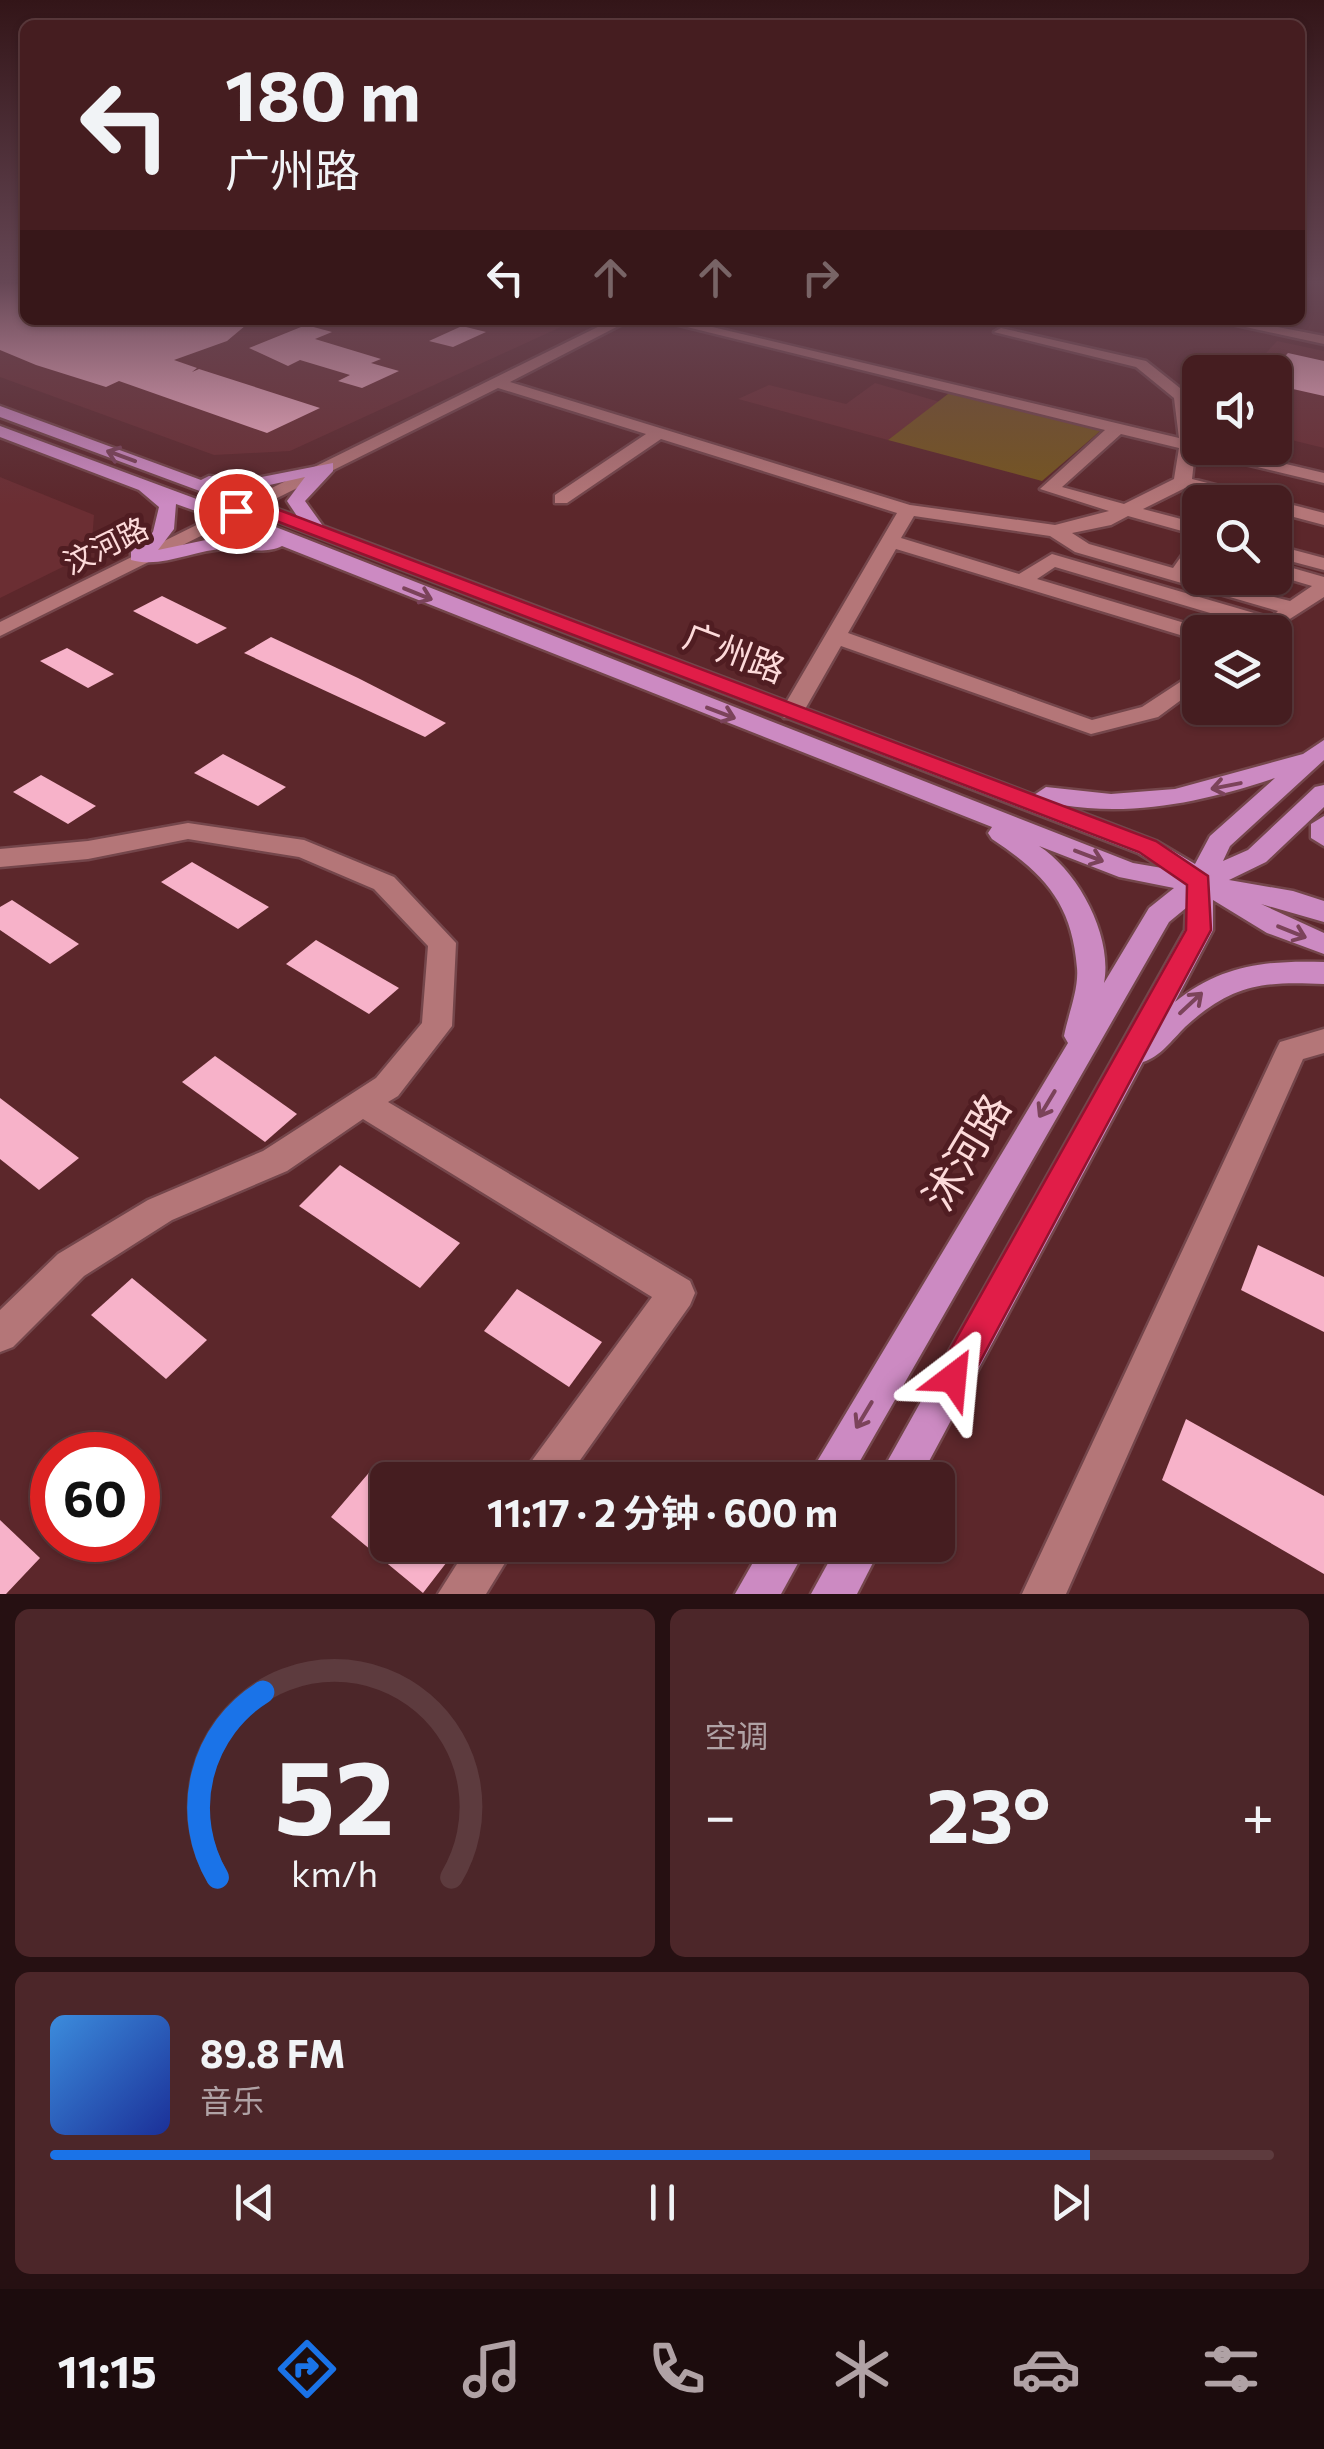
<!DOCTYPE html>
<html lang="zh">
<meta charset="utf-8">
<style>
:root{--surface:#451d20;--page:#4c2629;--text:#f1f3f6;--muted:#b0a2a5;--line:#5d3b3e;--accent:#1a73e8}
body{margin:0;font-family:Commissioner,"Noto Sans SC",sans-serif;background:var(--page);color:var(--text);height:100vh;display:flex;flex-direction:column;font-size:38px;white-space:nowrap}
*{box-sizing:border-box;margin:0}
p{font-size:32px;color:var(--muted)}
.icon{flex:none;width:55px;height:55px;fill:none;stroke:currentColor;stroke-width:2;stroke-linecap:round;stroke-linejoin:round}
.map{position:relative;height:1594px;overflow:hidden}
.drawer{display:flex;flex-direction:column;gap:15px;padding:15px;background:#261012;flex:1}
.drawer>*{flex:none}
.guide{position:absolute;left:20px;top:20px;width:1285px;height:305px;border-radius:15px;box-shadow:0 2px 8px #0004,0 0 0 2px var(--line);background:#451d20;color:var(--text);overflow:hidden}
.buttons{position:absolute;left:1182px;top:355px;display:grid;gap:20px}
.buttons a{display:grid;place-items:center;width:110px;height:110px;border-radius:15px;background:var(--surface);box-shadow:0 2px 8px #0004,0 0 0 2px var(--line);font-size:50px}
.speed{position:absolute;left:30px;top:1432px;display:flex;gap:20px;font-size:50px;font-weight:700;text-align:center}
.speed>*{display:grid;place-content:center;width:130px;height:130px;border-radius:50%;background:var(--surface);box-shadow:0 2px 8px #0004,0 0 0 2px var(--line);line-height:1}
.speed .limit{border:15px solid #d22;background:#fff;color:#111}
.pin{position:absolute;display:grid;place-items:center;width:85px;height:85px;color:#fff;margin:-42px;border:5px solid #fff;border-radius:50%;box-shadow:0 2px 10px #0007}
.me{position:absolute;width:110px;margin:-55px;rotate:29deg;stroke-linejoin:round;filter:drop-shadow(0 0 8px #0008)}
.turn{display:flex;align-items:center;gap:35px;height:210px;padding:0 40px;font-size:45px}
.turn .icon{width:130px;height:130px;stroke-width:2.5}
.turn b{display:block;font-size:70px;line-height:85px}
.lanes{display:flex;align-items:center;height:95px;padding:0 40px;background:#0003;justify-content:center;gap:50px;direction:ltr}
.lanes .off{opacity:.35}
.big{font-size:75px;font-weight:700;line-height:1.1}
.drawer .card{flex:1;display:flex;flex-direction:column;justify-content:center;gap:15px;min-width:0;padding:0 35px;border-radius:15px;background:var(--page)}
.drawer .dial{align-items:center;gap:0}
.dial svg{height:260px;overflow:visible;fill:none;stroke:var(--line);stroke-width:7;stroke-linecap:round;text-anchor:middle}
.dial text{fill:var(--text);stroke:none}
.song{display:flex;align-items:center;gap:30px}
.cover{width:120px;height:120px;border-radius:15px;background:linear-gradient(135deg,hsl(210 70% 55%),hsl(230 70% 35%))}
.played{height:10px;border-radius:5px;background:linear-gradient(90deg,var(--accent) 85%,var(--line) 85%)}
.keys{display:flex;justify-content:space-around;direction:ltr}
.heat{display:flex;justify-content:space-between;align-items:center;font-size:55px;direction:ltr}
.drawer .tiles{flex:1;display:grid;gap:15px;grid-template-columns:1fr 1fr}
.card:last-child{grid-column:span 2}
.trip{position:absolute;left:370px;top:1462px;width:585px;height:100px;border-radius:15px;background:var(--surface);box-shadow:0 2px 8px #0004,0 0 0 2px var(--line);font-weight:700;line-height:100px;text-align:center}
.tab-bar{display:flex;height:160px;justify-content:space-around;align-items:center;background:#1c0c0d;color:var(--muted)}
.tab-bar .icon{width:70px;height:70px}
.tab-bar .selected{color:var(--accent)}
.tab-bar b{font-size:45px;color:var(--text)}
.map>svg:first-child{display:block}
.built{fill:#6b2e33}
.green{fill:#76561f}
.building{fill:#f7b2c9}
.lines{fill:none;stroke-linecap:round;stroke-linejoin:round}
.minor-casing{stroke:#74464b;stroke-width:5}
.major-casing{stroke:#74464b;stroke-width:5}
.minor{fill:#b47678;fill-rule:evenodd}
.major{fill:#cc8ac2;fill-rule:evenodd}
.oneway{stroke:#7b435a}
.route{fill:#e11d48;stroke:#92132f;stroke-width:2.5}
.labels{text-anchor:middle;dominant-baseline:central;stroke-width:10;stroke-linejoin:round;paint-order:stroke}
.far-street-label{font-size:30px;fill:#fddada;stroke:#501d22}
.street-label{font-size:35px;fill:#fddada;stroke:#501d22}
.near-street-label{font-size:42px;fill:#fddada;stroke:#501d22}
</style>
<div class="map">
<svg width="1324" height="1594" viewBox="0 0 1324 1594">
<rect width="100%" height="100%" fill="#5c272b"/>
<g class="built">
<polygon points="0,282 25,320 576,320 290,451 214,455 0,377"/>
<polygon points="1277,341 1324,351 1324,448 1275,436 1275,372 1249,372"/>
<polygon points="875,383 940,402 888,440 738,399 769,385 846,404"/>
<polygon points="0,477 94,515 91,553 0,598"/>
</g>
<polygon class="green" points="948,394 975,395 1105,427 1042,481 888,440"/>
<g class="building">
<polygon points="0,282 25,282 25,320 252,320 227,341 174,360 197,368 192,372 199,369 320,408 267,433 119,381 106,387 36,365 0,350"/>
<polygon points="306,325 332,332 315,339 381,359 371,363 399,371 362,388 338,381 350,375 300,360 288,366 249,348"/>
<polygon points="462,326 486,332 453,347 429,341"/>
<polygon points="1288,353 1324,361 1324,396 1275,385 1275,367"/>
<polygon points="162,596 227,628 197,644 133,611"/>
<polygon points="271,637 358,678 446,723 425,737 244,653"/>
<polygon points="67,648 114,674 88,688 40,661"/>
<polygon points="223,754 286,787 258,806 194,773"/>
<polygon points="41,775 96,806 68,824 13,792"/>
<polygon points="192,862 269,907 238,929 161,882"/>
<polygon points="12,900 79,944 50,964 0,930 0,907"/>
<polygon points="316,940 399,988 369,1014 286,964"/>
<polygon points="215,1056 297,1114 265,1142 182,1082"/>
<polygon points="0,1098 79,1158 39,1190 0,1159"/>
<polygon points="340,1165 460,1243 420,1288 299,1206"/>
<polygon points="1258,1245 1324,1277 1324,1332 1241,1290"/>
<polygon points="132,1278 207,1340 166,1379 91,1315"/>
<polygon points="517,1289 602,1342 569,1387 484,1331"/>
<polygon points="1186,1419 1324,1496 1324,1574 1162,1480"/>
<polygon points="373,1468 388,1480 388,1545 460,1545 423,1593 331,1517"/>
<polygon points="0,1520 40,1558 6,1594 0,1594"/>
</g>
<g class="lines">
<g class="minor-casing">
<g id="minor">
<path d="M612 320H630L510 382 910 505 1055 525 1109 511 1040 489 1105 430 675 324 683 320 1179 438 1174 398 1136 367 994 332 1001 328 1146 361 1190 396 1200 448H1218L1324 473V483L1195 452 1192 479 1324 513V525L1275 512V502H1241L1185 488 1143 509 1200 524V536L1128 516 1111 525 1072 533 1089 544 1173 568 1190 544 1200 543V558L1190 573 1200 578 1290 601 1312 586 1275 575V563L1324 577V597L1271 631 1055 567 1037 579 1208 630 1200 632V641L896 549 848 633 1092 720 1142 707 1200 669V686L1158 717 1091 734 841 646 800 718H784L780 713 897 513 661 439 567 503H555V495L646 434 498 388 0 636V622ZM1121 434 1179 448 1174 479 1124 504 1062 487ZM914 516 1050 536 1075 552 1278 611 1271 618 1052 554 1019 574 901 538Z"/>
<polygon points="1213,320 1242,320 1324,336 1324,344"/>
<polygon points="1275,545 1324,558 1324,570 1275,557"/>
<polygon points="188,823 304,840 394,877 456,943 452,1026 398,1096 388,1102 690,1281 695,1293 690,1305 566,1480 522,1480 528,1466 652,1297 363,1119 287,1171 172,1220 84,1276 13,1347 0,1352 0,1310 58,1254 148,1200 263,1151 376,1078 422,1023 428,946 374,889 299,857 188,839 88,859 0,867 0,849 88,841"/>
<polygon points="1324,1029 1324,1053 1303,1059 1066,1594 1022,1594 1276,1050 1280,1042"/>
<polygon points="469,1545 516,1545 486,1594 438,1594"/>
</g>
</g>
<g class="major-casing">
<g id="major">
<path d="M0 406 201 480 209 476 247 480 333 463V471L305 501 323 526 1034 795 1046 787 1111 794 1175 789 1303 754 1324 740V760L1230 846 1223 861 1248 850 1315 787 1324 785V807L1266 862 1229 880 1293 891 1324 901V922L1261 904 1324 933V954L1267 933 1213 900V930L1175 1002C1221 965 1267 960 1324 962V984C1263 981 1232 984 1185 1027 1172 1040 1160 1057 1143 1062L919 1480H877L1185 930 1186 908 1169 922 849 1480H806L1068 1043 1064 1036C1068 1015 1079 989 1077 968 1072 902 1043 873 992 839L988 833 992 827 282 546C267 554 244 549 226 549 195 549 162 569 131 560V552L153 532 159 507 139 490 0 437V426L210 504H225L224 500 0 417ZM305 477 287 501 297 516 269 506 244 505 237 493 223 488 247 490ZM176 504 207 515 231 516 237 528 263 538 220 537 158 550 174 529ZM250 517H266L1138 853 1162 868 1133 863ZM1275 778 1210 836 1195 864 1156 841 1062 805C1135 817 1206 801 1275 778ZM1039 846 1119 877 1174 888 1149 908 1104 983C1113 936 1078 871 1039 846Z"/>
<polygon points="1324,816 1324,846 1311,838 1311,824"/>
<polygon points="763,1545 808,1545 781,1594 735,1594"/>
<polygon points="838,1545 882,1545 857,1594 811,1594"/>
</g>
</g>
<use href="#minor" class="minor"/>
<use href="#major" class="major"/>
</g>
<defs><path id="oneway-shaft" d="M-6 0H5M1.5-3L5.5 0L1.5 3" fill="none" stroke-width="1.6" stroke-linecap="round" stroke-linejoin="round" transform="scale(2.5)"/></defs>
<g class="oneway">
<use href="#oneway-shaft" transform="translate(121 456) rotate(-160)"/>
<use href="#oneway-shaft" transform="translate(418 594) rotate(22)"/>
<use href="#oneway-shaft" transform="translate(721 713) rotate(21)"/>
<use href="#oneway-shaft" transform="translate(1226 786) rotate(169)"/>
<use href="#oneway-shaft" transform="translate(1089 856) rotate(21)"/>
<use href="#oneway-shaft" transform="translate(1292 932) rotate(22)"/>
<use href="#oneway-shaft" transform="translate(1191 1003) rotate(-43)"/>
<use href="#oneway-shaft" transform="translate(1047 1104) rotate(121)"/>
<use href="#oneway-shaft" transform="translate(864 1415) rotate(121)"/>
</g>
<linearGradient id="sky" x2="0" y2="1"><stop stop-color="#331518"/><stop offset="0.56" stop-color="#664755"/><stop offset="1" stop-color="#664755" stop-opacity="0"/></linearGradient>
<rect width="1324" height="505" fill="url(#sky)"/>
<polygon class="route" points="236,506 274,508 1156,841 1208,876 1211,930 965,1390 953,1394 941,1390 936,1378 941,1366 1186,930 1187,885 1139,852 266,517 231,515 231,508"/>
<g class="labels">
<g class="far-street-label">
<text transform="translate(105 544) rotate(-26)">汶河路</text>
</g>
<g class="street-label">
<text transform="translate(735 651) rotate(21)">广州路</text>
</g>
<g class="near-street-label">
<text transform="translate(965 1151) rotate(-59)">沭河路</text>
</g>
</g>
</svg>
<div class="buttons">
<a><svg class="icon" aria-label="sound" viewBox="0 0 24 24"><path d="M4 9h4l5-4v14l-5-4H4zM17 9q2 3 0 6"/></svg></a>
<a><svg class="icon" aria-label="search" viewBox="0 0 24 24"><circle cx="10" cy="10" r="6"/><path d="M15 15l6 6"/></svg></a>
<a><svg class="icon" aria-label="layers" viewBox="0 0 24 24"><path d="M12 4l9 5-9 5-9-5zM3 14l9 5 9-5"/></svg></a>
</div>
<div class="speed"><div class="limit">60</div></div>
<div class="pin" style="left:236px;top:511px;background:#d93025"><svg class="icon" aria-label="arrive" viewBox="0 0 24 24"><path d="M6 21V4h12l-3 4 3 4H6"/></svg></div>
<svg class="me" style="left:953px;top:1378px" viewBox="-20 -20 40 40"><path d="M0-17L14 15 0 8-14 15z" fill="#e11d48" stroke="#fff" stroke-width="4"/></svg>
<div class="trip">11:17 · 2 分钟 · 600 m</div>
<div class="guide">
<div class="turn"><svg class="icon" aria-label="left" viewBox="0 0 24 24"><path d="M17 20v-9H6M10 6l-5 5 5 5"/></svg><div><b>180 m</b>广州路</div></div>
<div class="lanes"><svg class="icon" aria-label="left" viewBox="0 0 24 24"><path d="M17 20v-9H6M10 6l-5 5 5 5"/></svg><svg class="icon off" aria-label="ahead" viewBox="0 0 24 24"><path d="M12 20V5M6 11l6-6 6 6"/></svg><svg class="icon off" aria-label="ahead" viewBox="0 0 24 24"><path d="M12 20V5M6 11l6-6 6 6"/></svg><svg class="icon off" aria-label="right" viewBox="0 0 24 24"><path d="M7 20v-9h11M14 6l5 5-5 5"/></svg></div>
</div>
</div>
<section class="drawer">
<div class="tiles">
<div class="card dial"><svg viewBox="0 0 100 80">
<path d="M14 69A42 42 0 1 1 86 69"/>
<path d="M14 69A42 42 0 0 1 28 12" stroke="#1a73e8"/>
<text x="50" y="56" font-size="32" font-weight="700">52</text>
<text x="50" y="72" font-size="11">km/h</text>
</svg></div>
<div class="card"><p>空调</p>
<div class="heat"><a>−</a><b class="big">23°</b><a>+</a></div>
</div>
<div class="card">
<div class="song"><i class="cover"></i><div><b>89.8 FM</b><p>音乐</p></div></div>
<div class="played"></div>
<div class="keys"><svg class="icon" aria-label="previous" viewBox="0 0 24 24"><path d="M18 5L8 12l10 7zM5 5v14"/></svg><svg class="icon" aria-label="pause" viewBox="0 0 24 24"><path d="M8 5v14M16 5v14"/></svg><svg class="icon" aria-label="next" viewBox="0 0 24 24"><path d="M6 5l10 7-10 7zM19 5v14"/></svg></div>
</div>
</div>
</section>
<nav class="tab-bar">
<b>11:15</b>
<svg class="icon selected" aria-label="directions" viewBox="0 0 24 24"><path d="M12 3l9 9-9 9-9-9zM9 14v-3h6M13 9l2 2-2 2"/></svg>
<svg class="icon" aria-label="music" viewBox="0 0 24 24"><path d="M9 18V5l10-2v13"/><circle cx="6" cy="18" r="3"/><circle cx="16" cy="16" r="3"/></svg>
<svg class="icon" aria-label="phone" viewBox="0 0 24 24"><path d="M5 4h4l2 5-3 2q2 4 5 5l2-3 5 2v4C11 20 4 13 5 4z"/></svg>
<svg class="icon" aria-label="climate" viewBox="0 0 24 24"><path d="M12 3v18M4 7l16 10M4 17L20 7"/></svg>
<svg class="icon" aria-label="car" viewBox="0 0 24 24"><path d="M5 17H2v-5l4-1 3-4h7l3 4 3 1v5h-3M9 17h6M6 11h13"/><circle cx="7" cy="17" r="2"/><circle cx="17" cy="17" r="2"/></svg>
<svg class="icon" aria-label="filters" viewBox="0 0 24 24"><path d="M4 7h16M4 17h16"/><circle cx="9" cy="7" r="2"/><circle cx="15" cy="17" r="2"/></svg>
</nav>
